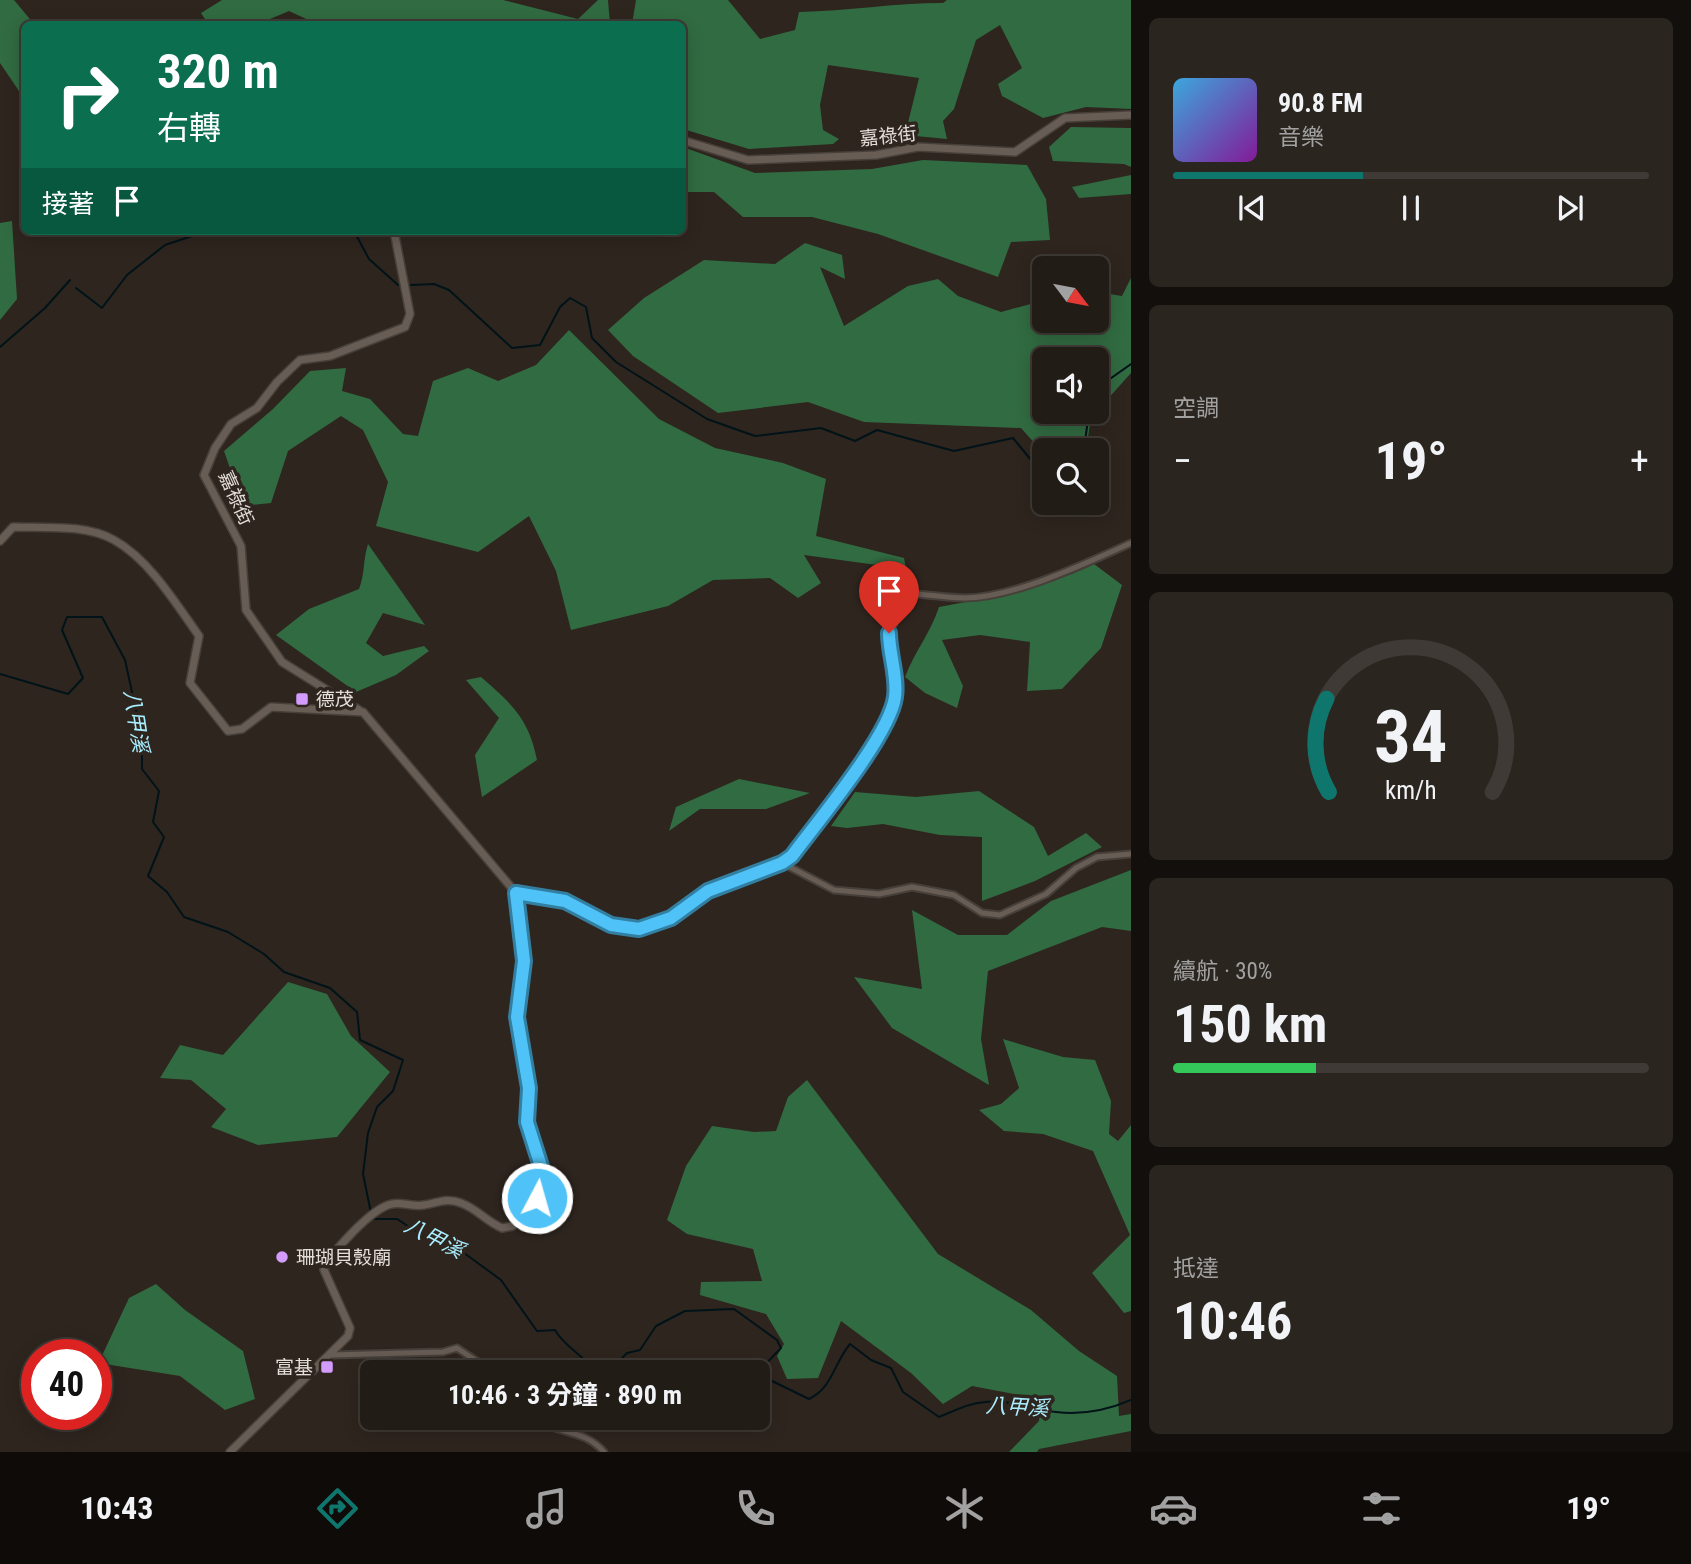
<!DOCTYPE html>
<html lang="zh-TW">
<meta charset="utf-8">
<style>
:root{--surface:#221c16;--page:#2a251f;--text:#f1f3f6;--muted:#a2a1a1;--line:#3f3a35;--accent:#0f766e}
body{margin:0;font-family:"Roboto Condensed","Noto Sans TC",sans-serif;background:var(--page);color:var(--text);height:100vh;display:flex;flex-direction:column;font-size:26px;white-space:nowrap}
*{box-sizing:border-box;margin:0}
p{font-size:23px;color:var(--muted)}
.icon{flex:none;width:38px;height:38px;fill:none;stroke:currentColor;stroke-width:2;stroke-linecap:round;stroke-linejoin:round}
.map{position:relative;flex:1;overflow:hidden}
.drawer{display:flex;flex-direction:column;gap:18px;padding:18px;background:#130f0c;width:560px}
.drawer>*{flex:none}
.banner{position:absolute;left:21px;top:21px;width:665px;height:214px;border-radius:10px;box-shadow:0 4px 18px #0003,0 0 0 2px var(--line);background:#0b6e4f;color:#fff;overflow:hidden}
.needle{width:46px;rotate:122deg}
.buttons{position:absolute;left:1032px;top:256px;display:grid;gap:14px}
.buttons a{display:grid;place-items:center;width:77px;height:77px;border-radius:10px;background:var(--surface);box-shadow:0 4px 18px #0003,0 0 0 2px var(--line);font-size:35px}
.speed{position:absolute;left:21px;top:1339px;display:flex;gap:14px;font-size:35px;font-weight:700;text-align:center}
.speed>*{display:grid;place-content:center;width:91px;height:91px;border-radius:50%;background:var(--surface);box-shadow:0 4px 18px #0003,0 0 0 2px var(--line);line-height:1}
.speed .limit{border:10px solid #d22;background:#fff;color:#111}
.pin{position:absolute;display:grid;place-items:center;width:60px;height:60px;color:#fff;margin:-72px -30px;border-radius:50% 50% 50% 0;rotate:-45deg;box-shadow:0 0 7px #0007}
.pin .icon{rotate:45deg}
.me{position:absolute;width:77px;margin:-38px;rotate:6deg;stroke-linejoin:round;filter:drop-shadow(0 0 5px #0008)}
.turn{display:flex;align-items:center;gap:24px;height:147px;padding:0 21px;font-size:32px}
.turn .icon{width:91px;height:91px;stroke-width:2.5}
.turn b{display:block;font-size:49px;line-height:60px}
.then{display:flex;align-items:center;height:66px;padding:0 21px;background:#0003;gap:14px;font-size:26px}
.big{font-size:52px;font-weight:700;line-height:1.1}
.drawer .widget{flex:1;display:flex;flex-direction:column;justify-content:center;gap:10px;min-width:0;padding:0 24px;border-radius:10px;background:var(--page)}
.drawer .dial{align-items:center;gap:0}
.dial svg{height:182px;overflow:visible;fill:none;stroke:var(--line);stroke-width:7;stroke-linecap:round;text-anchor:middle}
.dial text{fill:var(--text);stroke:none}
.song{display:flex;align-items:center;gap:21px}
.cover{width:84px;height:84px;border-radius:10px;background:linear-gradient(135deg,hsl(200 70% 55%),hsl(290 70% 35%))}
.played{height:7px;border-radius:4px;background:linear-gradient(90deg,var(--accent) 40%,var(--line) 40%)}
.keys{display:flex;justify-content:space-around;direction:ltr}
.heat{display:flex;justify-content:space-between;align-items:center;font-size:38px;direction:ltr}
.charge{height:10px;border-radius:5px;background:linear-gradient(90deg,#34c759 30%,var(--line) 0)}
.trip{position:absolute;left:360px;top:1360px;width:410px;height:70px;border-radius:10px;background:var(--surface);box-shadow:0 4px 18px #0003,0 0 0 2px var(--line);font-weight:700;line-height:70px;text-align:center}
.tab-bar{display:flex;height:112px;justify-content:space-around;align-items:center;background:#0e0b09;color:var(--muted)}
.tab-bar .icon{width:49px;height:49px}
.tab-bar .selected{color:var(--accent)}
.tab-bar b{font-size:32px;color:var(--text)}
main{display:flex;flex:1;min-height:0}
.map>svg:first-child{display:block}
.forest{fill:#316b41}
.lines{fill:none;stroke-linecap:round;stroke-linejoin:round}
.stream{stroke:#001319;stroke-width:2}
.minor-casing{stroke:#47403a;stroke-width:9}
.tertiary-casing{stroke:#47403a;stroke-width:10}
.minor{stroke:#685d55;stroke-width:5}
.tertiary{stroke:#685d55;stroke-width:7}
.route-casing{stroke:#337fa1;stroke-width:18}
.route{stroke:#4fc3f7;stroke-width:12}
.poi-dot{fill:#d39cfc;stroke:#2e251e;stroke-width:2.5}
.labels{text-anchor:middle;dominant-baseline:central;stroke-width:7;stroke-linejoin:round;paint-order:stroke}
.street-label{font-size:19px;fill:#e4ded9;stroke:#2e251e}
.poi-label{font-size:19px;fill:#e4ded9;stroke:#2e251e;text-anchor:start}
.water-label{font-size:21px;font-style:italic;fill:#a8eeff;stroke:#2e251e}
</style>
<main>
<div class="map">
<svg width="1131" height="1452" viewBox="0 0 1131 1452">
<rect width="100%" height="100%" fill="#2e251e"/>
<g class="forest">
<polygon points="0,0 14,0 34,24 24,24 24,75 19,91 0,63"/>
<polygon points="222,0 503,0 578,19 598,0 608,0 610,24 317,24 289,11 258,24 208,24 201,13"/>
<path d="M636 0H728L760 39 795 30 799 12C847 11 894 3 943 3L947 0H1131V109L1086 107 1043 118 1002 96 998 84 1022 68 1000 25 976 40 954 109 943 121 947 139 905 135 919 78 828 65 820 105 823 130 839 139 833 144 749 149 683 129 682 24H632Z"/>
<polygon points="1071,127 1131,128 1131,167 1124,164 1053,161 1049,147"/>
<polygon points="683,147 755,173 872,169 923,160 1027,165 1046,199 1050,240 1011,242 998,277 878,234 812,217 743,217 714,192 683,192"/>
<polygon points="1131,175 1131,194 1079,198 1072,187"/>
<polygon points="12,221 17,299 0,320 0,223"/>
<polygon points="805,243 842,255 845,279 820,267 844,326 908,286 938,279 958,296 1001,312 1045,300 1045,320 1097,320 1097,292 1122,296 1131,278 1131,373 1097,411 1097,359 1045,359 1045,411 1097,411 1091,418 1086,450 1045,450 1045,455 1021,428 864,422 808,402 718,413 633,356 608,330 644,298 704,260 775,264"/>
<polygon points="569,330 659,419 715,448 783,463 826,479 816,536 904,558 906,569 804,555 821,583 798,598 770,578 713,580 668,606 571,630 556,571 529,516 478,552 376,526 388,482 363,430 341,416 288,451 271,503 243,506 224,451 273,409 310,371 346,368 342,391 370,399 403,434 418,436 433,381 468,368 498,381 536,365"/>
<path d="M368 544 425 625 383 613 366 643 383 656 424 646 429 651 396 675 356 692 276 635 309 609 359 589C365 574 363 559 368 544Z"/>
<path d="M1094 564 1122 585 1101 648 1062 689 1027 691 1030 642 980 635 942 640 963 686 957 708 925 693 905 677C915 651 931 632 939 607 992 597 1046 588 1094 564Z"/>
<path d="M481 677C512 704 529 719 537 760L482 797 475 755 499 718 466 680Z"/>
<polygon points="739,779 810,793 766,809 700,809 669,831 676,807"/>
<polygon points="979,791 1034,827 1048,856 1086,833 1102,847 1035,881 982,901 982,837 940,835 883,824 847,828 831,826 855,792 916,797"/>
<polygon points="1131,870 1131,931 1102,927 988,971 981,1039 989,1085 892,1028 854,977 922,989 912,910 958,935 1007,935 1051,901"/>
<polygon points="288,982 327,994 351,1036 390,1072 337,1137 258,1145 211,1127 226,1109 191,1080 160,1078 180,1045 223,1055"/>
<polygon points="1003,1039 1063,1057 1095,1060 1111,1101 1109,1134 1118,1141 1131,1125 1131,1311 1124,1313 1092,1273 1130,1235 1093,1151 1043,1134 1004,1131 979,1110 1001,1104 1019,1088"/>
<polygon points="807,1080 938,1254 1031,1310 1079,1351 1117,1376 1119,1416 1131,1414 1131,1431 1039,1449 1037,1452 1009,1452 1039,1421 1041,1399 972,1386 943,1404 911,1373 841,1321 818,1378 787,1379 777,1356 784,1344 766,1314 700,1295 701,1282 762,1281 753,1249 687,1234 667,1220 686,1166 712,1126 754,1132 776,1131 788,1097"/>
<polygon points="156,1284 185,1310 243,1351 255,1399 225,1410 180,1376 111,1365 100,1360 129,1298"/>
</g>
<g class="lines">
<g class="stream">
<polyline points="354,231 369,259 398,285"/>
<polyline points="411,285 434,284 449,290 512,348 540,345 560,307 570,298 586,307 592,338 616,362 707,419 755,436 821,428 855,441 877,430 954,451 1013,438 1045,477"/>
<polyline points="76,288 102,308 127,275 165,245 207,231"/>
<polyline points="0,347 45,308 70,280"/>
<polyline points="1097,388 1131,364"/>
<polyline points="1084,450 1089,411"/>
<polyline points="0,674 68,694 83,678 62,630 67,617 102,617 125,660 142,738 142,769 159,791 153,822 164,837 148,876 167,892 184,917 228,932 264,954 284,972 330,988 357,1012 360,1040 403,1060 393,1091 377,1107 368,1133 363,1174 371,1213"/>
<path d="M373 1219H397L442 1248 460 1250 501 1280 537 1331 555 1330C564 1346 579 1352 590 1366L598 1360 616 1364 627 1353 640 1350 656 1326 685 1311 734 1309 777 1340 781 1348 760 1370 770 1380 809 1399C833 1387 834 1363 850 1344L871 1360 891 1368 903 1392 939 1417C954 1411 969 1403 985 1402 1010 1399 1032 1410 1056 1412 1081 1415 1108 1410 1131 1400"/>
</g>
<g class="minor-casing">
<g id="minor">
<polyline points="782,863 834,890 879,894 912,887 954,895 982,913 1000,915 1046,894 1076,868 1097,857 1131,854"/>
<path d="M516 893 565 901 611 925 639 929 671 918 708 891 782 863 792 856C818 821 844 786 868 750 876 739 888 726 892 714 909 663 864 644 916 594 932 595 949 598 965 598 1013 598 1087 563 1131 543"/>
<polyline points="331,1355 443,1352 457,1348 493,1372"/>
<path d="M534 1418C555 1434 585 1429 604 1452"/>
</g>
</g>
<g class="tertiary-casing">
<g id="tertiary">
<polyline points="682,140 748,160 876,155 918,147 1015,152 1065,118 1131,115"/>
<path d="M0 541 13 527C45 528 86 524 114 540 149 559 177 605 199 636L190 683 228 731 242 729 271 707 363 712 516 893 524 961 517 1017 529 1088 527 1122 545 1179 537 1198 513 1226 502 1228C487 1222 476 1208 461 1203 446 1197 438 1203 424 1205 414 1207 402 1202 392 1204 373 1207 330 1253 324 1270L350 1328 348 1336 230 1452"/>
<polyline points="359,710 282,662 246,610 241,546 204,475 215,448 231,424 257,408 277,382 300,360 330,356 405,327 410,314 394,231"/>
</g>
</g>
<use href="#minor" class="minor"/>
<use href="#tertiary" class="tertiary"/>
</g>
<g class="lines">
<g class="route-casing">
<path id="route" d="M537 1198 545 1179 527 1122 529 1088 517 1017 524 961 516 893 565 901 611 925 639 929 671 918 708 891 782 863 792 856C818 821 890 735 895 697 898 677 889 654 889 633"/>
</g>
<use href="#route" class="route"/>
</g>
<g class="poi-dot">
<rect x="295" y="692" width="14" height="14" rx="3.5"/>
<circle cx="282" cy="1257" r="7"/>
<rect x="320" y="1360" width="14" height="14" rx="3.5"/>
</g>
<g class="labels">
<g class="street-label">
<text transform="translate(888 136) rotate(-6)">嘉祿街</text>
<text transform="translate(236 498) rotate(66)">嘉祿街</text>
</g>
<g class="poi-label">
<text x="316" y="699">德茂</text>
<text x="296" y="1257">珊瑚貝殼廟</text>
<text x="313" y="1367" text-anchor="end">富基</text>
</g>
<g class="water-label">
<text transform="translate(136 721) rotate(81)">八甲溪</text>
<text transform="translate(434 1238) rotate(27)">八甲溪</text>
<text transform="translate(1017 1407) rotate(3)">八甲溪</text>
</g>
</g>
</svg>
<div class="buttons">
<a><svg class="needle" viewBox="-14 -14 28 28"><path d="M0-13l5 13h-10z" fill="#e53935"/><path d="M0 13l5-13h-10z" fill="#a2a1a1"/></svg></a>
<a><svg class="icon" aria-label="sound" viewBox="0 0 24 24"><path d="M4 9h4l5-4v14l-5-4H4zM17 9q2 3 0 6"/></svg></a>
<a><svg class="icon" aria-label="search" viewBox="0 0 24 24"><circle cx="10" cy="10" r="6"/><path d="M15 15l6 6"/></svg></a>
</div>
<div class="speed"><div class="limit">40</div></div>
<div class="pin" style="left:889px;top:633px;background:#d93025"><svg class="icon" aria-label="arrive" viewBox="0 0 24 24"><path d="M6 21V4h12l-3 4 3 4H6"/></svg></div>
<svg class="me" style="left:537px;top:1198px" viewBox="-20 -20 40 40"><circle r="17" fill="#4fc3f7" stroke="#fff" stroke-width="3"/><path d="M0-11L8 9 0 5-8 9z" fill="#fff"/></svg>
<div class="trip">10:46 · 3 分鐘 · 890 m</div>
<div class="banner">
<div class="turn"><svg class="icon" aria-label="right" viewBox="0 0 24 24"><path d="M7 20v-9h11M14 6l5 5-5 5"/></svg><div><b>320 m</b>右轉</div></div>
<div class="then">接著<svg class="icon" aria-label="arrive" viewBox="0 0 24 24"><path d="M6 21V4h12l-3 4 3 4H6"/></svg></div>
</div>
</div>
<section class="drawer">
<div class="widget">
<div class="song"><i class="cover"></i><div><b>90.8 FM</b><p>音樂</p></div></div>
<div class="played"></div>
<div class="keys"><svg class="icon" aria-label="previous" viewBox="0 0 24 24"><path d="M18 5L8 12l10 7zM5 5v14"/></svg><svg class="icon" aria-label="pause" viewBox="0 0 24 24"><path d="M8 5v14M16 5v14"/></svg><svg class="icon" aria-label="next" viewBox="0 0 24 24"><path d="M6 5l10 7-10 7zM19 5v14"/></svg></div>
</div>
<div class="widget"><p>空調</p>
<div class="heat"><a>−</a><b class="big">19°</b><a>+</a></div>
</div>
<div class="widget dial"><svg viewBox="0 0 100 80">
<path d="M14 69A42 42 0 1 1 86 69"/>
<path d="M14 69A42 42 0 0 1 13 28" stroke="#0f766e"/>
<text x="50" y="56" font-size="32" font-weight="700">34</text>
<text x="50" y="72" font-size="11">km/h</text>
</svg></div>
<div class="widget"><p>續航 · 30%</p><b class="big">150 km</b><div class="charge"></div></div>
<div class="widget"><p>抵達</p><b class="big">10:46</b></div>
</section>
</main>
<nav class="tab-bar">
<b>10:43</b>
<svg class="icon selected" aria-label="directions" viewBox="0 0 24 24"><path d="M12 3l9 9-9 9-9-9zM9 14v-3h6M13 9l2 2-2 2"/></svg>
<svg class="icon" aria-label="music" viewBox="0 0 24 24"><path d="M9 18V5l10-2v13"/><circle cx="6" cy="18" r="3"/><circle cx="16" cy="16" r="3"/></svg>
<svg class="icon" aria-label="phone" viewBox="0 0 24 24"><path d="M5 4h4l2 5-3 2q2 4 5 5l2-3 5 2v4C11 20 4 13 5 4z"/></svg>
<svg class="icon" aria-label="climate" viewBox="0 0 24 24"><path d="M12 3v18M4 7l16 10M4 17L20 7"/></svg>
<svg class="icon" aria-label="car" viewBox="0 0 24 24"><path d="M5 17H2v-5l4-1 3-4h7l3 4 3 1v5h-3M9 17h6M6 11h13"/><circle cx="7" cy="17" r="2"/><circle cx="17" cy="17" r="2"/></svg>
<svg class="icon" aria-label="filters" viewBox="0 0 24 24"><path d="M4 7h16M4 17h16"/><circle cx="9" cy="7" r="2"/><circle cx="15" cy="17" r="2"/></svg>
<b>19°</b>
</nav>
